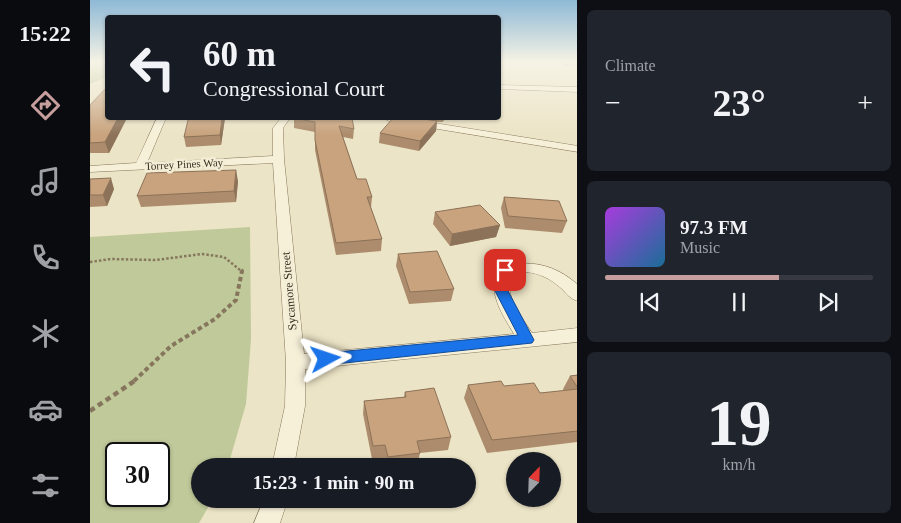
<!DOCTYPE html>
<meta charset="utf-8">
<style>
:root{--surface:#171b24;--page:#20242c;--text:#f1f3f6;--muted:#9ea1a6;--line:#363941;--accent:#c69e9d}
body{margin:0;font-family:"Times New Roman",serif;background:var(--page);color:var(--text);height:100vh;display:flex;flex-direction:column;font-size:19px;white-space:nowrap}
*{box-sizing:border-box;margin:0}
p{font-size:16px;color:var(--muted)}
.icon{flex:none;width:28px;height:28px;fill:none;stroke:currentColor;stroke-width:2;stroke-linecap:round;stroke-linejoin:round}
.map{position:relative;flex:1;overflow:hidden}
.sheet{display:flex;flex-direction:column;gap:10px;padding:10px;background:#0d0f14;width:324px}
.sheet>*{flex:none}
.hud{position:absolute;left:15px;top:15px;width:396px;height:105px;border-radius:5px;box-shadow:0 1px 4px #0004;background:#171b24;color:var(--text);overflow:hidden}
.needle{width:32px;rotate:23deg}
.fabs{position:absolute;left:416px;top:452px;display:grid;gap:10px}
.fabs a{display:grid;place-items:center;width:55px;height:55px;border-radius:50%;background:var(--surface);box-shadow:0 1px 4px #0004;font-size:25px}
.speed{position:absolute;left:15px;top:442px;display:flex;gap:10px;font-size:25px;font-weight:700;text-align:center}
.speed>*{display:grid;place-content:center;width:65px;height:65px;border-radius:50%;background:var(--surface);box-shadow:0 1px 4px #0004;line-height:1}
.speed .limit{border:2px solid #111;border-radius:8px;background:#fff;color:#111}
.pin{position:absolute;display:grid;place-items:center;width:42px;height:42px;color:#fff;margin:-21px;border-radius:10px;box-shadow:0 2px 8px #0006}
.me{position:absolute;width:55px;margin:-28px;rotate:85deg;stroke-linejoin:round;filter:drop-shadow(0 0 4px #0008)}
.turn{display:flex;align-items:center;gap:18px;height:105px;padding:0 15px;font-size:22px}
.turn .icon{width:65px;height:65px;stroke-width:2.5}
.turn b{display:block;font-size:35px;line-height:42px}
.big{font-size:38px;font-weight:700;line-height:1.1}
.sheet .widget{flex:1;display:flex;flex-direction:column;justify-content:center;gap:8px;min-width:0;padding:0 18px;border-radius:8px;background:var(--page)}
.sheet .dial{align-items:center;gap:0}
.dial b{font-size:65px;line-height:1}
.song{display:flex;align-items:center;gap:15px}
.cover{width:60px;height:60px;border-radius:8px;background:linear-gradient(135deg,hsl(280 70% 55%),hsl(200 70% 35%))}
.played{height:5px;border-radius:2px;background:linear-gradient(90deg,var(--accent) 65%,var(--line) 65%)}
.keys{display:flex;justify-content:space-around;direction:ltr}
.heat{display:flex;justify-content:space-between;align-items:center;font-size:28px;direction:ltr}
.trip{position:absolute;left:101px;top:458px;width:285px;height:50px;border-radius:25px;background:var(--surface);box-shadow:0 1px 4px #0004;font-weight:700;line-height:50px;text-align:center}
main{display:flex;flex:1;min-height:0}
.tabs{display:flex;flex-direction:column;width:90px;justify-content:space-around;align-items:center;background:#090b0e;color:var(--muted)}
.tabs .icon{width:35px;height:35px}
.tabs .active{color:var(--accent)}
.tabs b{font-size:22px;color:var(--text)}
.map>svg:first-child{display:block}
.green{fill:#c0c99a;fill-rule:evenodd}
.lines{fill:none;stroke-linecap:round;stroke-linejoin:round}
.minor-casing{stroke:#86765d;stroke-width:1}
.path-far2{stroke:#86765d;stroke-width:2.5;stroke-dasharray:2.5 2;stroke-linecap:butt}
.path-far1{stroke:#86765d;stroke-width:4;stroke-dasharray:4.5 3;stroke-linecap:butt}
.path{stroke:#86765d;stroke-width:4.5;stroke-dasharray:5.5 4;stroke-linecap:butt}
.minor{fill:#f7f0d9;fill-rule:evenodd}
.wall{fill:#ac8c6c}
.shaded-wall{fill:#8c7258}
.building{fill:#c8a37e;stroke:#8c7258}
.route{fill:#1a73e8;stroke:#114b97}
.labels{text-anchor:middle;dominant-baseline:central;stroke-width:5;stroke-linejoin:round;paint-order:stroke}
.far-street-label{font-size:11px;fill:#372d20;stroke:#f4edd5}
.street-label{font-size:12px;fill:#372d20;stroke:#f4edd5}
</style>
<main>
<nav class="tabs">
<b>15:22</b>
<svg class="icon active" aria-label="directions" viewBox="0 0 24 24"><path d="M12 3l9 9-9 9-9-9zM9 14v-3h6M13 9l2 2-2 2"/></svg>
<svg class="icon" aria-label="music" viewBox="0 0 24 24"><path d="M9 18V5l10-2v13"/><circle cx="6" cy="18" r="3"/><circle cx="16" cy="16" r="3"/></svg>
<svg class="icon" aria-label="phone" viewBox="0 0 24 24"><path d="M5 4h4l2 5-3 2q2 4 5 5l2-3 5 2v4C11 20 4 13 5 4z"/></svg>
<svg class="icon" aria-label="climate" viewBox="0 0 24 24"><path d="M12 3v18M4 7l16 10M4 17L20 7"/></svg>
<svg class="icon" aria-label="car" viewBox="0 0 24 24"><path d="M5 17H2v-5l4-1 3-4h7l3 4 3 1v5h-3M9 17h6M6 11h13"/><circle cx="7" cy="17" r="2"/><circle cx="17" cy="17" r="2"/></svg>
<svg class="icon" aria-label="filters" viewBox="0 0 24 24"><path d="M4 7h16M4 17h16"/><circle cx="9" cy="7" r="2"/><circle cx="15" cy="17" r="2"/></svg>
</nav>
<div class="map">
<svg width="488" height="523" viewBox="0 0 488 523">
<rect width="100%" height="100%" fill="#ece4c6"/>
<g class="green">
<polygon points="0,62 17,62 17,77 0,84"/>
<path d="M160 227 161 339 156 404 138 466H110V499H123L109 523H0V237ZM26 454H69V496H26Z"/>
</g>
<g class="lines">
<g class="minor-casing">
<g id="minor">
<polygon points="409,85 488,87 488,92 409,89"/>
<path d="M67 118H76L57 163 183 156V128L191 118H200L193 128 194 159 214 354 424 334C412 314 395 289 410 267 439 259 465 264 488 285V301C480 299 477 294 472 289 458 276 441 269 421 273 413 294 431 316 442 333L488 328V342L215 369V406L204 466H182L195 406 196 362 183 163 0 172V166L46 163Z"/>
<polygon points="294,118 313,118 488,146 488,152 299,121"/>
<polygon points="174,499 198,499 190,523 164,523"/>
</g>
</g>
<polyline class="path-far2" points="0,262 21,259 66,260 112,254 134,257 150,270"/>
<polyline class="path-far1" points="44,381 81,346 125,319 146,300 152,271 149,268"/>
<polyline class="path" points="0,411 46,380"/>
<use href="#minor" class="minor"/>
</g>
<g class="wall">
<polygon points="474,62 488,62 488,65 473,66"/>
<polygon points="0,105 18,118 37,118 19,153 0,153"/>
<polygon points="100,118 135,118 131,145 96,147 94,137"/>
<polygon points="204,118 264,129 263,139 253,137 267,179 282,197 281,208 292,239 291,251 246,255 225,150 225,132 204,128"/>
<polygon points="303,118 356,118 352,122 347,122 346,131 329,151 289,143 290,133"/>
<polygon points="0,179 24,189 17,206 0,207"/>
<polygon points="148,181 146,202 51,207 47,196"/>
<polygon points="414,197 477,221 472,233 415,228 411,208"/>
<polygon points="345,212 410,225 406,237 360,246 343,224"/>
<polygon points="308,254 364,289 361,301 319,304 306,266"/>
<polygon points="488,375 488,442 397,453 374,398 378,385 414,386 450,393 474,391 473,389 480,376"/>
<polygon points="315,392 361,437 358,450 330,453 327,466 296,466 294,458 282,459 273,414 274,401 314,397"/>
</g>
<g class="shaded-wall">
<polygon points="28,118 37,118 19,153 15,142"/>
<polygon points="132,118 135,118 131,145 130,135"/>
<polygon points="353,118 356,118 352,122"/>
<polygon points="347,121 346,131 329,151 330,141"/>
<polygon points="146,170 148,181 146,202 144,191"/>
<polygon points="21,178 24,189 17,206 13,195"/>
<polygon points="410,225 406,237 360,246 362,234"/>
</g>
<g class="building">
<polygon points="18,86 18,118 28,118 15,142 0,143 0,105"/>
<polygon points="100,118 132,118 130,135 94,137 98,120"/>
<polygon points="204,118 262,118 264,129 249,126 267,179 276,179 282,197 277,197 292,239 246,243 225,140 225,122"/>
<polygon points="303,118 327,118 347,121 330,141 290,133"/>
<polygon points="146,170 144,191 47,196 57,173"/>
<polygon points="21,178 13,195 0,195 0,179"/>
<polygon points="414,197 469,201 477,221 418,216"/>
<polygon points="390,205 410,225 362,234 345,212"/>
<polygon points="347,251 364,289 320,292 308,254"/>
<polygon points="488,375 488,388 480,376"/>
<polygon points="411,381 414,386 444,383 450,393 488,389 488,431 402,440 378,385"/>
<polygon points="344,388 361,437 327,441 330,453 298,457 295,445 283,446 274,401 316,397 315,392"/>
</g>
<linearGradient id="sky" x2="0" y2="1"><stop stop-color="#8eb9d6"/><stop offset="0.46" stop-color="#f6f3e5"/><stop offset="1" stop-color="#f6f3e5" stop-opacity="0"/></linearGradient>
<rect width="488" height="135" fill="url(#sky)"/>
<polygon class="route" points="415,266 421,270 415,279 417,289 444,340 442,343 236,365 231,363 229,359 231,355 236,353 428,335 404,289 403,279 411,267"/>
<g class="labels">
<g class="far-street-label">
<text transform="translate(94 164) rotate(-3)">Torrey Pines Way</text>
</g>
<g class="street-label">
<text transform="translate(199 291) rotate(-95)">Sycamore Street</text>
</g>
</g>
</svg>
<div class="fabs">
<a><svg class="needle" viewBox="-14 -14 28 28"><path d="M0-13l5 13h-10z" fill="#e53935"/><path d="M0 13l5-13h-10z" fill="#9ea1a6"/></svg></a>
</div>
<div class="speed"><div class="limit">30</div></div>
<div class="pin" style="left:415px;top:270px;background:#d93025"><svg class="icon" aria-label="arrive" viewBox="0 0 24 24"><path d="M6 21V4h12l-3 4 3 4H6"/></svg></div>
<svg class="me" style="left:236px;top:359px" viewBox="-20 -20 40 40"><path d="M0-17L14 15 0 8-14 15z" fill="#1a73e8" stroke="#fff" stroke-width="4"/></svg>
<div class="trip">15:23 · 1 min · 90 m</div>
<div class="hud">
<div class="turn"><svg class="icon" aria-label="left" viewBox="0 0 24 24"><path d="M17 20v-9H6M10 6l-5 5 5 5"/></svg><div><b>60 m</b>Congressional Court</div></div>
</div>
</div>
<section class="sheet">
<div class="widget"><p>Climate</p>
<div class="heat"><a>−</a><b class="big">23°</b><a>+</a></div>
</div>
<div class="widget">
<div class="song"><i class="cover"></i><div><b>97.3 FM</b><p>Music</p></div></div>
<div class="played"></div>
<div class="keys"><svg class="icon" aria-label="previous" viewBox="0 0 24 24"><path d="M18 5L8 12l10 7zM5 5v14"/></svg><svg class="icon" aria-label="pause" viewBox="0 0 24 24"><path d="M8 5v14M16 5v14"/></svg><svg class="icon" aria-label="next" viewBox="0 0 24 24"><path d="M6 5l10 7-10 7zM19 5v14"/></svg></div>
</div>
<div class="widget dial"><b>19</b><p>km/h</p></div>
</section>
</main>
